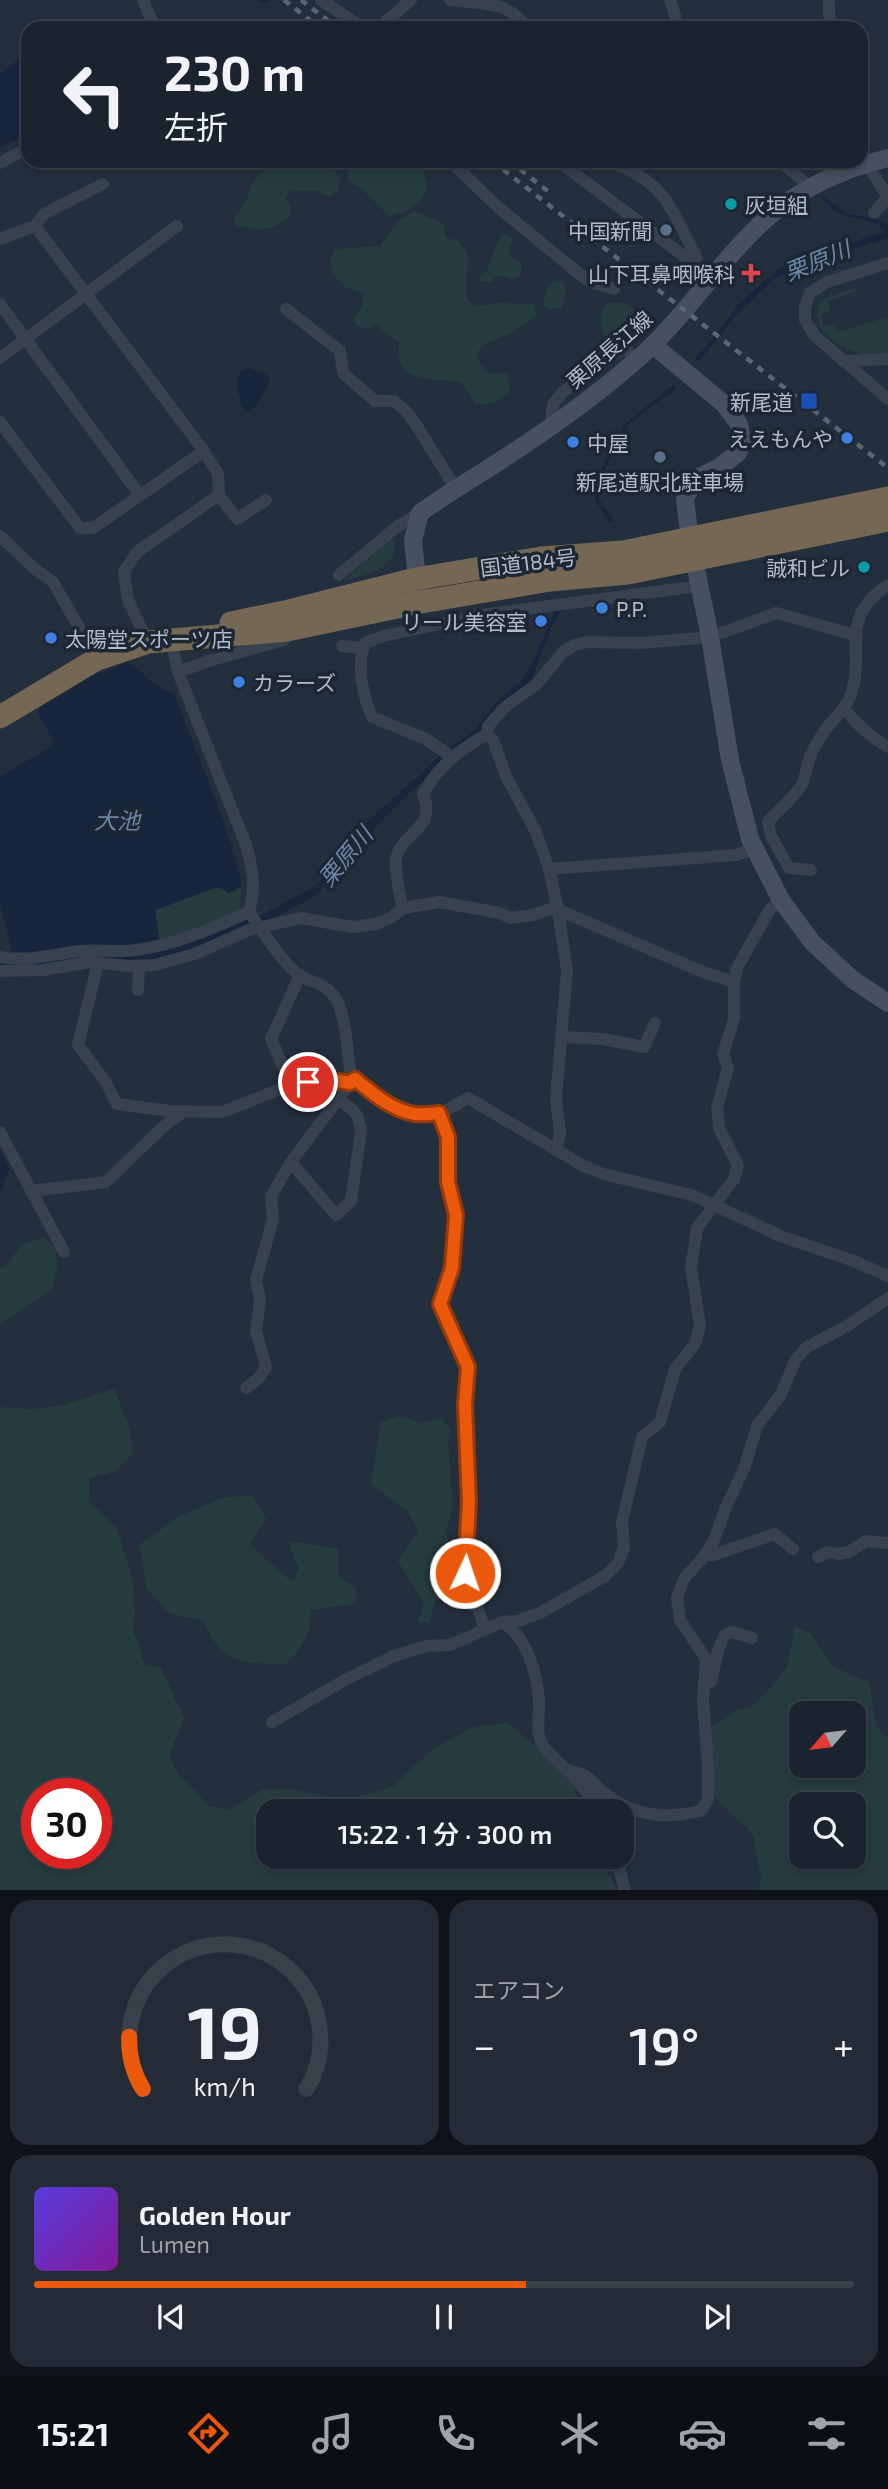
<!DOCTYPE html>
<html lang="ja">
<meta charset="utf-8">
<style>
:root{--surface:#1b232e;--page:#242b36;--text:#f1f3f6;--muted:#a0a4aa;--line:#39404a;--accent:#ea580c}
body{margin:0;font-family:"Exo 2","Noto Sans JP",sans-serif;background:var(--page);color:var(--text);height:100vh;display:flex;flex-direction:column;font-size:26px;white-space:nowrap}
*{box-sizing:border-box;margin:0}
p{font-size:23px;color:var(--muted)}
.icon{flex:none;width:38px;height:38px;fill:none;stroke:currentColor;stroke-width:2;stroke-linecap:round;stroke-linejoin:round}
.map{position:relative;height:1890px;overflow:hidden}
.panel{display:flex;flex-direction:column;gap:10px;padding:10px;background:#0f1319;flex:1}
.panel>*{flex:none}
.hud{position:absolute;left:21px;top:21px;width:847px;height:147px;border-radius:21px;box-shadow:0 4px 10px #0003,0 0 0 2px var(--line);background:#1b232e;color:var(--text);overflow:hidden}
.needle{width:46px;rotate:242deg}
.tools{position:absolute;left:789px;top:1701px;display:grid;gap:14px}
.tools a{display:grid;place-items:center;width:77px;height:77px;border-radius:14px;background:var(--surface);box-shadow:0 4px 10px #0003,0 0 0 2px var(--line);font-size:35px}
.speed{position:absolute;left:21px;top:1778px;display:flex;gap:14px;font-size:35px;font-weight:700;text-align:center}
.speed>*{display:grid;place-content:center;width:91px;height:91px;border-radius:50%;background:var(--surface);box-shadow:0 4px 10px #0003,0 0 0 2px var(--line);line-height:1}
.speed .limit{border:10px solid #d22;background:#fff;color:#111}
.pin{position:absolute;display:grid;place-items:center;width:60px;height:60px;color:#fff;margin:-30px;border:4px solid #fff;border-radius:50%;box-shadow:0 2px 7px #0007}
.me{position:absolute;width:77px;margin:-38px;rotate:3deg;stroke-linejoin:round;filter:drop-shadow(0 0 5px #0008)}
.turn{display:flex;align-items:center;gap:24px;height:147px;padding:0 28px;font-size:32px}
.turn .icon{width:91px;height:91px;stroke-width:2.5}
.turn b{display:block;font-size:49px;line-height:60px}
.big{font-size:52px;font-weight:600;line-height:1.1}
.panel .tile{flex:1;display:flex;flex-direction:column;justify-content:center;gap:10px;min-width:0;padding:0 24px;border-radius:21px;background:var(--page)}
.panel .dial{align-items:center;gap:0}
.dial svg{height:182px;overflow:visible;fill:none;stroke:var(--line);stroke-width:7;stroke-linecap:round;text-anchor:middle}
.dial text{fill:var(--text);stroke:none}
.song{display:flex;align-items:center;gap:21px}
.cover{width:84px;height:84px;border-radius:10px;background:linear-gradient(135deg,hsl(250 70% 55%),hsl(290 70% 35%))}
.played{height:7px;border-radius:4px;background:linear-gradient(90deg,var(--accent) 60%,var(--line) 60%)}
.keys{display:flex;justify-content:space-around;direction:ltr}
.heat{display:flex;justify-content:space-between;align-items:center;font-size:38px;direction:ltr}
.panel .tiles{flex:1;display:grid;gap:10px;grid-template-columns:1fr 1fr}
.tile:last-child{grid-column:span 2}
.trip{position:absolute;left:256px;top:1799px;width:378px;height:70px;border-radius:21px;background:var(--surface);box-shadow:0 4px 10px #0003,0 0 0 2px var(--line);font-weight:600;line-height:70px;text-align:center}
.menu{display:flex;height:112px;justify-content:space-around;align-items:center;background:#0b0e12;color:var(--muted)}
.menu .icon{width:49px;height:49px}
.menu .selected{color:var(--accent)}
.menu b{font-size:32px;color:var(--text)}
.map>svg:first-child{display:block}
.green{fill:#263c3f;fill-rule:evenodd}
.water{fill:#17263c}
.lines{fill:none;stroke-linecap:round;stroke-linejoin:round}
.stream{stroke:#17263c;stroke-width:4.5}
.street{stroke:#38414e;stroke-width:12}
.secondary{stroke:#465061;stroke-width:18}
.highway{stroke:#746855;stroke-width:23}
.rail{stroke:#5a6575;stroke-width:4.5;stroke-dasharray:7 7;stroke-linecap:butt}
.route-casing{stroke:#983908;stroke-width:18}
.route{stroke:#ea580c;stroke-width:12}
.culture-dot{fill:#0f9aa8;stroke:#1d2633;stroke-width:2.5}
.service-dot{fill:#5c6f8a;stroke:#1d2633;stroke-width:2.5}
.health-dot{fill:#e0444e;stroke:#1d2633;stroke-width:2.5}
.transit-dot{fill:#1a4fb4;stroke:#1d2633;stroke-width:2.5}
.shop-dot{fill:#3f7fe0;stroke:#1d2633;stroke-width:2.5}
.labels{text-anchor:middle;dominant-baseline:central;stroke-width:7;stroke-linejoin:round;paint-order:stroke}
.poi-label{font-size:21px;fill:#b4bcc9;stroke:#1d2633;text-anchor:end}
.street-label{font-size:21px;fill:#b4bcc9;stroke:#1d2633}
.water-label{font-size:23px;font-style:italic;fill:#6d86a8;stroke:#1d2633}
</style>
<div class="map">
<svg width="888" height="1891" viewBox="0 0 888 1891">
<rect width="100%" height="100%" fill="#242f3e"/>
<g class="green">
<path d="M299 161 328 165 340 177 339 190 329 197 317 191H291L286 198 291 206V216C272 231 258 232 236 225L234 215C252 201 244 197 254 181 263 166 283 161 299 161Z"/>
<path d="M345 161H374L379 164 392 166 396 161H423C424 170 427 182 426 190 423 206 402 213 389 216L362 189 347 180 348 166Z"/>
<path d="M415 211 444 224 445 238 456 240 468 252 466 298 476 306 497 303 535 304 536 317 510 334 490 342 477 352 480 365 491 374 506 373 510 389C499 402 492 406 475 404L461 382C431 377 393 385 399 342L380 329 379 323 369 329 357 326 354 320 361 308 364 294 345 287 332 274 331 259 335 249 380 246 400 220Z"/>
<polygon points="506,233 513,238 509,247 510,255 521,265 521,275 512,280 504,276 496,276 492,283 478,281 481,275 487,271 500,236"/>
<polygon points="557,280 564,282 565,296 562,308 550,309 544,306 543,301 549,284"/>
<path d="M853 288 858 291 828 301 830 311 821 315 824 327 835 324 837 332 888 317V353C879 353 869 355 860 353 836 346 806 328 821 300Z"/>
<path d="M606 303H624L645 317 640 331 623 341 605 337C598 323 599 317 606 303Z"/>
<path d="M393 538C402 570 365 575 343 581Z"/>
<polygon points="218,887 229,893 241,887 240,912 160,944 154,910"/>
<polygon points="44,1237 55,1248 57,1269 51,1291 0,1325 0,1268 5,1267 22,1244"/>
<path d="M114 1389 130 1429 133 1454 115 1471 89 1478V1502L117 1529 132 1575 135 1613 132 1626 145 1664 161 1668 184 1718 169 1756 178 1774 209 1806 228 1810 261 1790 290 1789 330 1797 360 1796 392 1787 431 1751 470 1728 507 1723 567 1771 582 1811H268V1857H600L617 1890H0V1407L32 1409 63 1405ZM37 1794H96V1853H37Z"/>
<polygon points="399,1416 423,1423 441,1418 451,1430 448,1442 453,1507 445,1534 454,1550 454,1594 436,1599 429,1623 418,1621 424,1603 398,1561 418,1532 408,1511 371,1484 381,1422"/>
<path d="M253 1496 266 1519 250 1545 293 1583 298 1568 289 1541 338 1549 339 1577 357 1588 355 1604 310 1610C312 1633 302 1646 287 1664 242 1663 222 1666 203 1620L170 1614 147 1589 139 1545 182 1515 224 1497Z"/>
<path d="M795 1626 811 1634 833 1667 869 1682 876 1726 888 1737V1890H758L761 1878 753 1834 715 1797 704 1731 734 1711 750 1708 770 1688 787 1668ZM802 1713H854V1766H802ZM802 1804H854V1857H802Z"/>
</g>
<g class="water">
<polygon points="28,53 28,134 0,147 0,73"/>
<path d="M823 196 848 214 875 218 888 224V238L793 269 774 280 740 311 735 307 780 268 801 259 886 231C875 218 859 221 844 215 835 212 828 204 820 198Z"/>
<polygon points="248,368 265,373 270,381 255,407 248,412 243,409 237,389 239,373"/>
<polygon points="673,385 676,389 628,425 598,483 599,499 614,521 609,522 595,500 594,482 626,423"/>
<polygon points="562,608 552,626 532,679 480,733 405,797 360,843 317,895 282,914 161,961 0,968 0,962 84,954 107,955 259,916 316,886 361,828 436,759 475,729 502,696 521,682 532,664 555,610"/>
<path d="M130 662C145 674 151 686 173 692L220 811 241 878V887L229 893 218 887 155 910 160 944 13 954 0 903V777L53 745 52 739 38 713 40 708 91 676Z"/>
<polygon points="0,1149 9,1169 0,1193"/>
</g>
<g class="lines">
<g class="stream">
<polyline points="260,0 267,0"/>
<polyline points="698,359 742,305"/>
</g>
<g class="street">
<polyline points="143,0 153,23 159,28"/>
<polyline points="321,0 363,28"/>
<path d="M450 0C480 4 509 0 527 28"/>
<polyline points="670,0 679,28"/>
<polyline points="829,0 829,15 834,28"/>
<polyline points="378,28 411,0"/>
<path d="M861 148C866 167 878 180 888 197L874 213"/>
<polyline points="450,161 499,208 577,272 591,282 614,289"/>
<polyline points="558,161 713,278"/>
<path d="M607 161C665 181 669 205 696 256L697 267"/>
<polyline points="780,161 811,188"/>
<polyline points="0,163 28,148"/>
<polyline points="35,226 44,214 103,184"/>
<polyline points="0,239 35,226 204,451 218,474 219,495 137,552 124,572 128,600 148,642"/>
<polyline points="888,263 827,282 810,293 805,307 805,320 815,336 888,399"/>
<polyline points="0,304 139,494"/>
<polyline points="286,309 340,351 343,373 375,401 394,401 406,411 415,423 456,489"/>
<polyline points="0,358 177,226"/>
<polyline points="843,361 888,359"/>
<polyline points="0,422 80,528 93,528 204,451"/>
<polyline points="551,427 553,404 563,392 617,352 625,349 637,360"/>
<polyline points="219,495 237,519 266,500"/>
<polyline points="0,536 35,569 53,582 97,659"/>
<polyline points="339,575 398,526 420,513"/>
<path d="M171 639 178 672 246 845C253 869 256 887 249 912 261 929 284 966 301 976 313 983 325 984 334 996 346 1013 347 1049 350 1071 366 1096 407 1120 438 1113 448 1111 459 1103 468 1098L582 1165 603 1174 692 1195 783 1237 851 1260 888 1276"/>
<polyline points="342,646 363,648"/>
<polyline points="178,672 212,660 284,640 285,635"/>
<path d="M844 708C856 724 870 737 888 747"/>
<polyline points="487,734 493,740 506,776 536,832 549,869 558,910 567,971 556,1098 560,1132 557,1148"/>
<path d="M452 757 426 739 372 717C363 696 356 666 365 643L383 636 482 615 699 586"/>
<polyline points="549,869 736,855 755,848"/>
<path d="M811 870 789 868 771 836 768 822C778 810 793 799 801 786 806 777 806 769 809 760 811 752 817 743 821 736 829 722 844 712 850 697 867 652 836 619 888 585"/>
<path d="M403 908C400 899 395 870 396 860 400 832 438 830 423 794 437 767 461 749 487 734L488 726 505 707 537 684 563 652 575 645 586 642 641 643 710 637 776 613 855 635"/>
<path d="M0 957C29 962 53 954 81 951 99 949 118 953 136 950 176 945 213 928 249 912"/>
<polyline points="98,963 78,1045 105,1081 117,1104 170,1111 222,1112 291,1085 325,1079 350,1083 355,1079"/>
<polyline points="0,971 43,970 90,962 127,966 155,965 195,954 249,930 301,918 352,927 376,924 392,917 403,908 439,902 500,913 510,918 533,915 554,908 703,972 734,982"/>
<polyline points="138,990 139,966"/>
<polyline points="562,1037 603,1039 644,1047 655,1023"/>
<polyline points="291,1085 271,1039 300,975"/>
<polyline points="439,1113 448,1137 448,1182 456,1215 452,1268 440,1304 468,1367 465,1404 469,1502 465,1573 485,1629"/>
<polyline points="0,1132 64,1252"/>
<polyline points="291,1162 336,1215 351,1201 361,1131 358,1117 353,1110 339,1100"/>
<polyline points="31,1191 106,1182 163,1127 184,1111"/>
<polyline points="246,1388 259,1378 266,1367 256,1331 260,1300 256,1280 273,1219 271,1196 291,1162 350,1083"/>
<polyline points="705,1555 713,1555 775,1534 793,1549"/>
<polyline points="818,1557 829,1552 838,1554 849,1552 866,1541 888,1543"/>
<path d="M502 1622C526 1635 538 1675 539 1702 540 1716 535 1730 542 1744 545 1749 564 1769 569 1771 573 1773 580 1772 584 1775 592 1779 597 1788 604 1793 636 1817 663 1819 701 1811L708 1800V1766L703 1700 706 1659 680 1620 677 1598 684 1579 705 1555 714 1540 726 1507 744 1469 757 1426 780 1396 796 1359 807 1347 847 1326 888 1298"/>
<polyline points="711,1682 718,1650 725,1635 732,1632 752,1638"/>
<polyline points="272,1722 345,1680 394,1656 427,1646 450,1645 502,1622 518,1621 540,1613 605,1576 618,1563 624,1548 622,1522 642,1437 660,1422 675,1369 695,1344 700,1326 691,1267 697,1228 734,1179 738,1166 719,1128 717,1108 728,1068 723,1054 734,1019 734,982 737,968 770,909 781,900"/>
<polyline points="569,1771 602,1811"/>
<polyline points="616,1857 625,1891"/>
</g>
<g class="secondary">
<polyline points="653,345 724,404 739,424 742,441 738,453 718,468 695,479 685,499 690,540 710,637 730,760 750,839 781,900 812,942 852,979 888,1003"/>
<path d="M418 589 413 540 420 513C449 492 479 475 509 455 552 427 594 397 633 363 683 321 717 263 766 219 800 188 843 169 888 158"/>
</g>
<g class="highway">
<polyline points="231,623 289,611 416,579 541,558 623,552 888,498"/>
<polyline points="0,717 97,659 148,642 287,630 421,602 550,580 628,573 888,520"/>
</g>
<g class="rail">
<polyline points="284,0 320,28"/>
<polyline points="301,0 338,28"/>
<polyline points="492,161 888,468"/>
<polyline points="509,161 553,195"/>
</g>
</g>
<g class="lines">
<g class="route-casing">
<path id="route" d="M308 1082 325 1079 350 1083 355 1079C372 1093 393 1111 415 1114 423 1115 431 1114 439 1113L448 1137V1182L456 1215 452 1268 440 1304 468 1367 465 1404 469 1502 465 1573"/>
</g>
<use href="#route" class="route"/>
</g>
<g class="culture-dot">
<circle cx="731" cy="204" r="7"/>
<circle cx="864" cy="567" r="7"/>
</g>
<g class="service-dot">
<circle cx="666" cy="230" r="7"/>
<circle cx="660" cy="457" r="7"/>
</g>
<path class="health-dot" d="M747.5 262.5h7v7h7v7h-7v7h-7v-7h-7v-7h7z"/>
<rect class="transit-dot" x="800" y="392" width="18" height="18" rx="3.5"/>
<g class="shop-dot">
<circle cx="847" cy="438" r="7"/>
<circle cx="573" cy="442" r="7"/>
<circle cx="602" cy="608" r="7"/>
<circle cx="541" cy="621" r="7"/>
<circle cx="51" cy="638" r="7"/>
<circle cx="239" cy="682" r="7"/>
</g>
<g class="labels">
<g class="poi-label">
<text x="745" y="204" text-anchor="start">灰垣組</text>
<text x="652" y="230">中国新聞</text>
<text x="735" y="273">山下耳鼻咽喉科</text>
<text x="793" y="401">新尾道</text>
<text x="833" y="438">ええもんや</text>
<text x="587" y="442" text-anchor="start">中屋</text>
<text x="660" y="481" text-anchor="middle">新尾道駅北駐車場</text>
<text x="850" y="567">誠和ビル</text>
<text x="616" y="608" text-anchor="start">P.P.</text>
<text x="527" y="621">リール美容室</text>
<text x="65" y="638" text-anchor="start">太陽堂スポーツ店</text>
<text x="253" y="682" text-anchor="start">カラーズ</text>
</g>
<g class="street-label">
<text transform="translate(609 349) rotate(-41)">栗原長江線</text>
<text transform="translate(528 562) rotate(-7)">国道184号</text>
</g>
<g class="water-label">
<text transform="translate(817 260) rotate(-22)">栗原川</text>
<text x="117" y="820">大池</text>
<text transform="translate(345 856) rotate(-50)">栗原川</text>
</g>
</g>
</svg>
<div class="tools">
<a><svg class="needle" viewBox="-14 -14 28 28"><path d="M0-13l5 13h-10z" fill="#e53935"/><path d="M0 13l5-13h-10z" fill="#a0a4aa"/></svg></a>
<a><svg class="icon" aria-label="search" viewBox="0 0 24 24"><circle cx="10" cy="10" r="6"/><path d="M15 15l6 6"/></svg></a>
</div>
<div class="speed"><div class="limit">30</div></div>
<div class="pin" style="left:308px;top:1082px;background:#d93025"><svg class="icon" aria-label="arrive" viewBox="0 0 24 24"><path d="M6 21V4h12l-3 4 3 4H6"/></svg></div>
<svg class="me" style="left:465px;top:1573px" viewBox="-20 -20 40 40"><circle r="17" fill="#ea580c" stroke="#fff" stroke-width="3"/><path d="M0-11L8 9 0 5-8 9z" fill="#fff"/></svg>
<div class="trip">15:22 · 1 分 · 300 m</div>
<div class="hud">
<div class="turn"><svg class="icon" aria-label="left" viewBox="0 0 24 24"><path d="M17 20v-9H6M10 6l-5 5 5 5"/></svg><div><b>230 m</b>左折</div></div>
</div>
</div>
<section class="panel">
<div class="tiles">
<div class="tile dial"><svg viewBox="0 0 100 80">
<path d="M14 69A42 42 0 1 1 86 69"/>
<path d="M14 69A42 42 0 0 1 8 46" stroke="#ea580c"/>
<text x="50" y="56" font-size="32" font-weight="700">19</text>
<text x="50" y="72" font-size="11">km/h</text>
</svg></div>
<div class="tile"><p>エアコン</p>
<div class="heat"><a>−</a><b class="big">19°</b><a>+</a></div>
</div>
<div class="tile">
<div class="song"><i class="cover"></i><div><b>Golden Hour</b><p>Lumen</p></div></div>
<div class="played"></div>
<div class="keys"><svg class="icon" aria-label="previous" viewBox="0 0 24 24"><path d="M18 5L8 12l10 7zM5 5v14"/></svg><svg class="icon" aria-label="pause" viewBox="0 0 24 24"><path d="M8 5v14M16 5v14"/></svg><svg class="icon" aria-label="next" viewBox="0 0 24 24"><path d="M6 5l10 7-10 7zM19 5v14"/></svg></div>
</div>
</div>
</section>
<nav class="menu">
<b>15:21</b>
<svg class="icon selected" aria-label="directions" viewBox="0 0 24 24"><path d="M12 3l9 9-9 9-9-9zM9 14v-3h6M13 9l2 2-2 2"/></svg>
<svg class="icon" aria-label="music" viewBox="0 0 24 24"><path d="M9 18V5l10-2v13"/><circle cx="6" cy="18" r="3"/><circle cx="16" cy="16" r="3"/></svg>
<svg class="icon" aria-label="phone" viewBox="0 0 24 24"><path d="M5 4h4l2 5-3 2q2 4 5 5l2-3 5 2v4C11 20 4 13 5 4z"/></svg>
<svg class="icon" aria-label="climate" viewBox="0 0 24 24"><path d="M12 3v18M4 7l16 10M4 17L20 7"/></svg>
<svg class="icon" aria-label="car" viewBox="0 0 24 24"><path d="M5 17H2v-5l4-1 3-4h7l3 4 3 1v5h-3M9 17h6M6 11h13"/><circle cx="7" cy="17" r="2"/><circle cx="17" cy="17" r="2"/></svg>
<svg class="icon" aria-label="filters" viewBox="0 0 24 24"><path d="M4 7h16M4 17h16"/><circle cx="9" cy="7" r="2"/><circle cx="15" cy="17" r="2"/></svg>
</nav>
